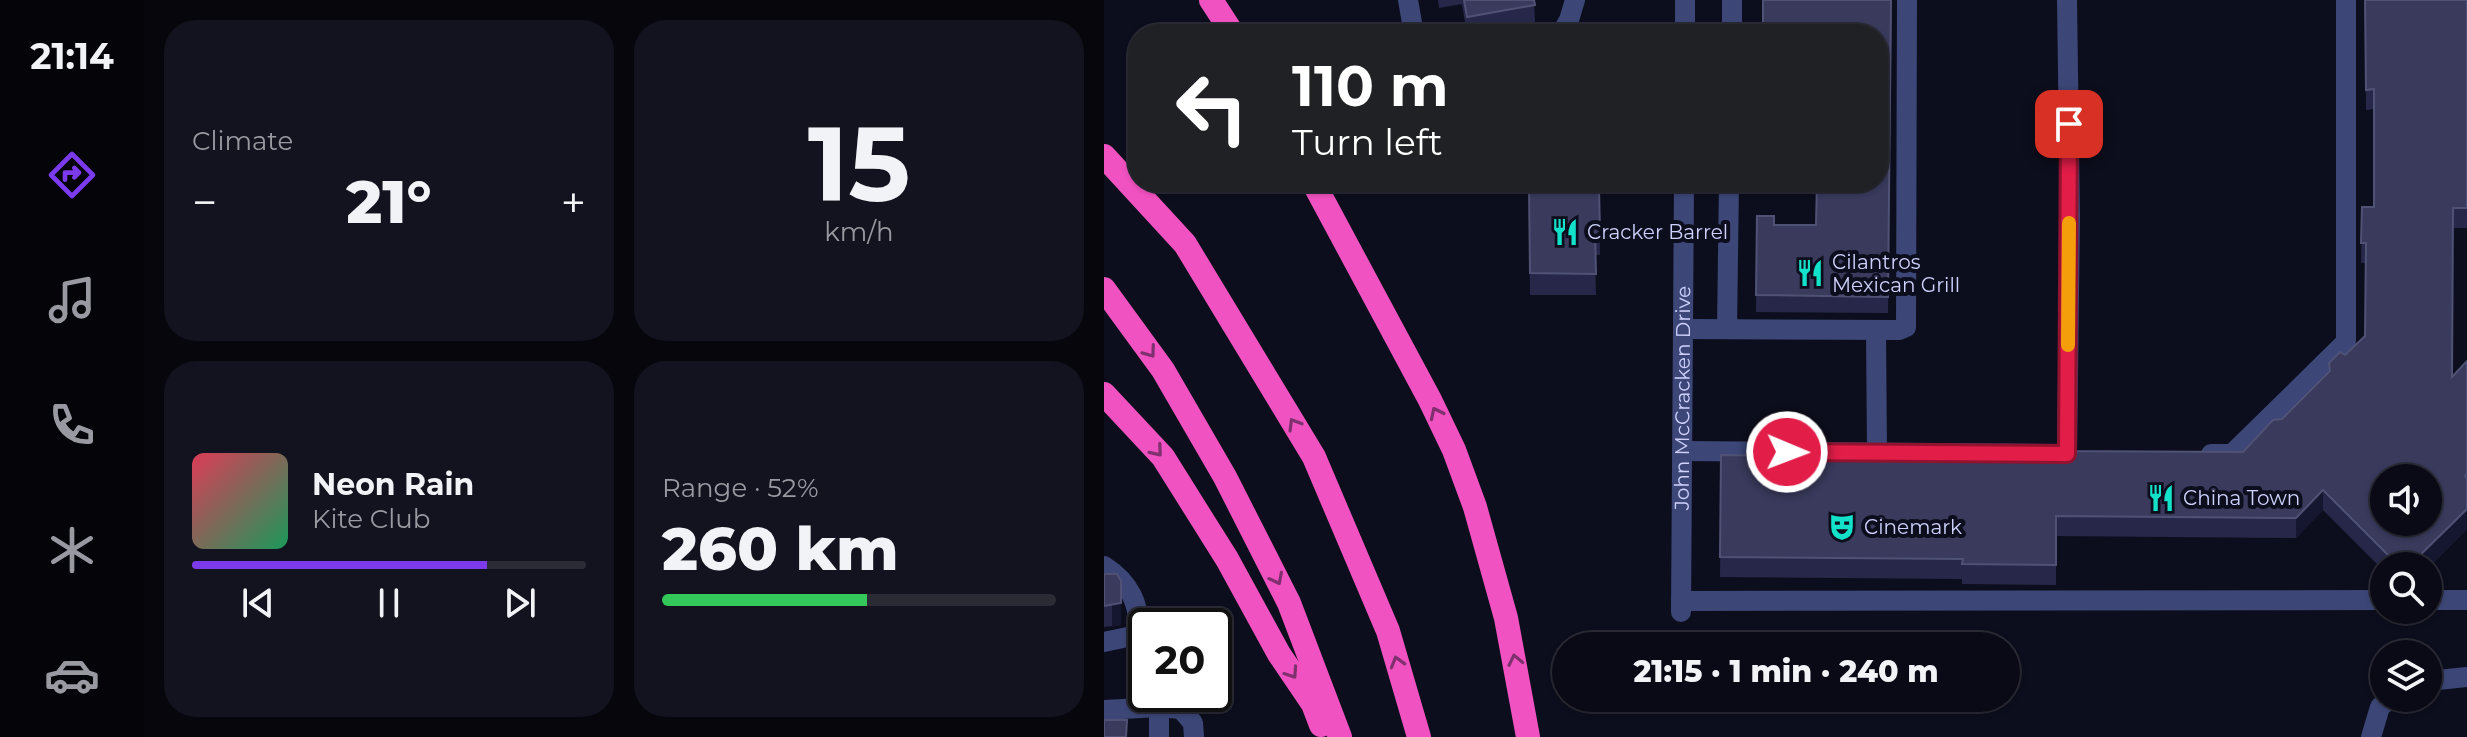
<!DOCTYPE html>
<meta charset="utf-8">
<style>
:root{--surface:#0a0a16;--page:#13131f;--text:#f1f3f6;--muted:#999aa1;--line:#2a2b35;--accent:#7c3aed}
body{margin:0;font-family:Montserrat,sans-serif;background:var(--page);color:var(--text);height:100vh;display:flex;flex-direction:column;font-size:30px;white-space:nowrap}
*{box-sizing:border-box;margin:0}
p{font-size:26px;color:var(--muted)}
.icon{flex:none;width:44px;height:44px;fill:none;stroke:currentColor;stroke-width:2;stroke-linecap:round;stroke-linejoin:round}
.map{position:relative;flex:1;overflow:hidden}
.side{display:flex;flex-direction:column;gap:20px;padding:20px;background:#06060c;width:960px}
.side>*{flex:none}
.banner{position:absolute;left:24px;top:24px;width:760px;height:168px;border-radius:32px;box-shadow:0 2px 6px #0004,0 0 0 2px var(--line);background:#202124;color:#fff;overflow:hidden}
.controls{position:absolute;left:1266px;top:464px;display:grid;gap:16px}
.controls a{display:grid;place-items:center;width:72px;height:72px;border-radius:50%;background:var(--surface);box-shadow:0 2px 6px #0004,0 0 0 2px var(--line);font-size:40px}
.speed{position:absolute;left:24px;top:608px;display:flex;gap:16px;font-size:40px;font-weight:700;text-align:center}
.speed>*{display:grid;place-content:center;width:104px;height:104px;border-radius:50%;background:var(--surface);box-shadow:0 2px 6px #0004,0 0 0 2px var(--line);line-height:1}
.speed .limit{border:4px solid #111;border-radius:12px;background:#fff;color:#111}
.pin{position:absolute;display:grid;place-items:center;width:68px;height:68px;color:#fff;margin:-34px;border-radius:16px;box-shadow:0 4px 12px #0006}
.me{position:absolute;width:88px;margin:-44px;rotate:91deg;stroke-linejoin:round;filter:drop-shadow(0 0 6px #0008)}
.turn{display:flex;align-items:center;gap:28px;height:168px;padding:0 32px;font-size:36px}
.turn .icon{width:104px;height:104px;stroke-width:2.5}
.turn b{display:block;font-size:56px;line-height:68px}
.big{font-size:60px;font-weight:800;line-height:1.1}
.side .tile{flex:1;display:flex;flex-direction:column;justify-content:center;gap:12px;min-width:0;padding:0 28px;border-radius:32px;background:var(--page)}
.side .dial{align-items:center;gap:0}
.dial b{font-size:104px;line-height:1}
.song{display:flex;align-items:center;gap:24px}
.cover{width:96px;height:96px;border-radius:12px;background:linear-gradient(135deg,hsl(350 70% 55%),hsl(150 70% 35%))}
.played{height:8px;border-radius:4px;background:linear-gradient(90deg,var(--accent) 75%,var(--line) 75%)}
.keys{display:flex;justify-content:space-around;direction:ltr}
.heat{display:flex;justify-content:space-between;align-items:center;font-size:44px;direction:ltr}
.charge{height:12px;border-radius:6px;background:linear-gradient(90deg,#34c759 52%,var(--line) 0)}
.side .tiles{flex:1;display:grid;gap:20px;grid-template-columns:repeat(2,1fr)}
.trip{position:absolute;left:448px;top:632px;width:468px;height:80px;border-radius:40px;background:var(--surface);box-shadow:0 2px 6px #0004,0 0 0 2px var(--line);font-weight:800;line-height:80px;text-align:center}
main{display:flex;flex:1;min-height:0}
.tab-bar{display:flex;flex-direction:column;width:144px;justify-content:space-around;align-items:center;background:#040409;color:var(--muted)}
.tab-bar .icon{width:56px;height:56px}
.tab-bar .on{color:var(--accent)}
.tab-bar b{font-size:36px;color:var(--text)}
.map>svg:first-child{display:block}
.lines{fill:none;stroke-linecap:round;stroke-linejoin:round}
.minor{stroke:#3c4778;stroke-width:20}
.highway{stroke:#f152c1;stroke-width:24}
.wall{fill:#272849}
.shaded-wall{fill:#151630}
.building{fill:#393a5c;stroke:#505275;stroke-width:2;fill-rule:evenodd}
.oneway{stroke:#7f306f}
.route-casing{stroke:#92132f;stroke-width:20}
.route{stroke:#e11d48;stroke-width:14}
.slow{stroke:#f59e0b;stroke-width:14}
.labels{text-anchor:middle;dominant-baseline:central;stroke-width:8;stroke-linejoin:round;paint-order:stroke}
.poi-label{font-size:20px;fill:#cdd1fb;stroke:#0d0e1d;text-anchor:start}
.street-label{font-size:20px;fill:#cdd1fb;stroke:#0d0e1d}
</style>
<main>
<nav class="tab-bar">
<b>21:14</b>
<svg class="icon on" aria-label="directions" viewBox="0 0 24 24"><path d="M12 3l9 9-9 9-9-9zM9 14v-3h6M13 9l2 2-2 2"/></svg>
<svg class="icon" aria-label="music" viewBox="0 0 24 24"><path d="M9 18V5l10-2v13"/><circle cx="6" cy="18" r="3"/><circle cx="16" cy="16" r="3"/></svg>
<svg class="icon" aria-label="phone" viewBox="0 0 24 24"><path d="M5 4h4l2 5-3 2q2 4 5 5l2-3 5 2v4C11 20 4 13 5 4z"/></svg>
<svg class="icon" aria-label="climate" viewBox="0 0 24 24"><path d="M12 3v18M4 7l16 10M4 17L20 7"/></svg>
<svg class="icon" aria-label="car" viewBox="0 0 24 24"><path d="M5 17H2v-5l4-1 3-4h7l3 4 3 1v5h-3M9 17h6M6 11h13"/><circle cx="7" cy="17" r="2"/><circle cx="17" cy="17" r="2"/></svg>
</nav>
<section class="side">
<div class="tiles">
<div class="tile"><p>Climate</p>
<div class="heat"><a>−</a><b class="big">21°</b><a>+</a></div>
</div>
<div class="tile dial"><b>15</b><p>km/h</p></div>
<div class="tile">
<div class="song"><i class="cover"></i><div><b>Neon Rain</b><p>Kite Club</p></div></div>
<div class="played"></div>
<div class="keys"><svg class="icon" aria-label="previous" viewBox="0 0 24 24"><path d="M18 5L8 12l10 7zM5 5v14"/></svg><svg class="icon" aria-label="pause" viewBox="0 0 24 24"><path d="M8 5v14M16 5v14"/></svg><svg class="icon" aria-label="next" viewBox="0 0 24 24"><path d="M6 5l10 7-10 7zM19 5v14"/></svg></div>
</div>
<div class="tile"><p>Range · 52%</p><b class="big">260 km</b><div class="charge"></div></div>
</div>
</section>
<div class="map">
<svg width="1363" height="737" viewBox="0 0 1363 737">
<rect width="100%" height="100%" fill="#0d0e1d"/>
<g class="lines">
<g class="minor">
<polyline points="304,0 310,34"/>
<polyline points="457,34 465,20 471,0"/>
<polyline points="581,34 581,0"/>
<polyline points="628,34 628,0"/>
<polyline points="579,329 795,330 802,327 803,0"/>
<polyline points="623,329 625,182"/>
<polyline points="772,330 773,452"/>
<polyline points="578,451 959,454"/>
<polyline points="963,454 966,216 963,0"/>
<polyline points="1107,454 1128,454 1242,342 1242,0"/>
<path d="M0 566C25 582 38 605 33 635L0 642"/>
<polyline points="1324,600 1363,600"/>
<polyline points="577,601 1280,600"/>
<path id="s1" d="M577 612 580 182"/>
<polyline points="1324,681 1363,677"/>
<polyline points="55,707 55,737"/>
<polyline points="0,710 55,707 77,709 89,723 90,737"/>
<polyline points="1267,737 1276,707 1287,698"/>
</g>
<g class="highway">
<polyline points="107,0 129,34"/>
<polyline points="0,156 81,244 210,457 284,631 315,737"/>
<polyline points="209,182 326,400 350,450 371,507 402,618 424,737"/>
<polyline points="0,289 59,370 121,477 185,603 236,737"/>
<polyline points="0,394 59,457 123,559 175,654 209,704 217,725"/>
</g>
</g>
<g class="wall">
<polygon points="334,0 430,0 431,22 363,34 358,4 335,8"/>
<polygon points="659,0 788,0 784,313 652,312 653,216 670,225 712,225 713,186 656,186 656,182 774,182 774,34 659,34"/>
<polygon points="1261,0 1363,0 1363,228 1349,228 1348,377 1363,529 1324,568 1324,566 1280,566 1280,571 1219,510 1192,538 952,536 952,585 858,584 858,579 616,577 617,455 859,458 859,446 881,454 934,454 954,451 1139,452 1178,419 1261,336 1262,263 1257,263 1258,207 1270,207 1270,109 1262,110"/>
<polygon points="425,187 495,187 496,255 491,255 492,295 426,295"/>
<polygon points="0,574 17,625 0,627"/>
</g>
<g class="shaded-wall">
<polygon points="1219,490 1219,510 1192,538 1192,518"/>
<polygon points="1363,509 1363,529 1324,568 1324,566 1305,566"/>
<polygon points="17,603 17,625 8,627 8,605"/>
</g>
<g class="building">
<polygon points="360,0 430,0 431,5 363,17"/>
<polygon points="659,0 787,0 784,297 652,295 653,216 670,216 670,225 712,225 713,182 774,182 774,34 717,34 717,26 659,25"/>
<path d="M1261 0H1363V208H1349L1348 377 1363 361V474L1361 476 1363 478V509L1305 566H1295L1219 490 1192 518 952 516V565L858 564 859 559 616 557 617 455 861 458 859 446H876L881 454H934L940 447H953L954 451 1139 452 1169 420 1178 419 1226 371 1225 363 1236 352 1241 355 1261 336 1262 243H1257L1258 207H1270V89L1262 90ZM1280 478H1324V522H1280Z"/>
<polygon points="425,187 495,187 496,233 491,234 492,274 426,273"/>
<polygon points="0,574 13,574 17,581 17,603 0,606"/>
<polygon points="0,720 23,720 22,737 0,737"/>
</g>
<defs><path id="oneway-chevron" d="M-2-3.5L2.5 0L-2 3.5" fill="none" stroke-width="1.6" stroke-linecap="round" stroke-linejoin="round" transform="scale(2)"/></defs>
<g class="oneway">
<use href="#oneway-chevron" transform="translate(46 352) rotate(54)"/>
<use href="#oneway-chevron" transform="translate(332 413) rotate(-116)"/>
<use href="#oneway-chevron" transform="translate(190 424) rotate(-121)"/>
<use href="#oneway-chevron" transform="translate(53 451) rotate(50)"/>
<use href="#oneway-chevron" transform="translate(173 579) rotate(63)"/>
<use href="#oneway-chevron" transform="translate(411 660) rotate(-102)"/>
<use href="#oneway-chevron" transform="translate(293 662) rotate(-106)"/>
<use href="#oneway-chevron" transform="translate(188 673) rotate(56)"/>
</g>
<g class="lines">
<g class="route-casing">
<polyline id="route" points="683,452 963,454 965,124"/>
</g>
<use href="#route" class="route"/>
<polyline class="slow" points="964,345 965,223"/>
</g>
<defs>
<g id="restaurant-bare" transform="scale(2.16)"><path d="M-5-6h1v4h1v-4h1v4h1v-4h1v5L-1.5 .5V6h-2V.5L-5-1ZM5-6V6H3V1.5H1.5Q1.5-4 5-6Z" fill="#12e2c9" stroke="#0d0e1d" stroke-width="2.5" paint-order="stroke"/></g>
<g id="theatre-bare" transform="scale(2.16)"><path d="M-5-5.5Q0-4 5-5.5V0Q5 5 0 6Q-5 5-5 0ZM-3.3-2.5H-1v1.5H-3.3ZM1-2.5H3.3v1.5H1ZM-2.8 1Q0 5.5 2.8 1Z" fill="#12e2c9" stroke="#0d0e1d" stroke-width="2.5" paint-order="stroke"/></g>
</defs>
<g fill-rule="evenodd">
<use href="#restaurant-bare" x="461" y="232"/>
<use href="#restaurant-bare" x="706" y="273"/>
<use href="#restaurant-bare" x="1057" y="498"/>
<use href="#theatre-bare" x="738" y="527"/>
</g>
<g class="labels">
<g class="poi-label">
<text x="483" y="232">Cracker Barrel</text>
<text x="728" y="262">Cilantros<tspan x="728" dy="23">Mexican Grill</tspan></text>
<text x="1079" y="498">China Town</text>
<text x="760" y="527">Cinemark</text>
</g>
<g class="street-label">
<text stroke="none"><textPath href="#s1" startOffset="214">John McCracken Drive</textPath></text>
</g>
</g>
</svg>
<div class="controls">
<a><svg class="icon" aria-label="sound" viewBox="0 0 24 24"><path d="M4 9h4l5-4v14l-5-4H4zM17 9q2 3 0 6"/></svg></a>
<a><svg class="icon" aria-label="search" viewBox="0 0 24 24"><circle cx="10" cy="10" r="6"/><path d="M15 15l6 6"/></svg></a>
<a><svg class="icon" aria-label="layers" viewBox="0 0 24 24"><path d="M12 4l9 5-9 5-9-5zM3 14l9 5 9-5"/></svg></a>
</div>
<div class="speed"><div class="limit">20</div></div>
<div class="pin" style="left:965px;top:124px;background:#d93025"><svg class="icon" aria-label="arrive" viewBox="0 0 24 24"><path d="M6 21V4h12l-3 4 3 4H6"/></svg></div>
<svg class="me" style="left:683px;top:452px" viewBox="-20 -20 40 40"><circle r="17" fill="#e11d48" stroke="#fff" stroke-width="3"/><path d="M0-11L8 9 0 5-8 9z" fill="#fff"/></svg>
<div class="trip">21:15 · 1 min · 240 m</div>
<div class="banner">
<div class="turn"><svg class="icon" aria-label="left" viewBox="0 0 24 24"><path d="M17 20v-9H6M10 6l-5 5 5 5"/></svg><div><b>110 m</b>Turn left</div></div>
</div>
</div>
</main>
